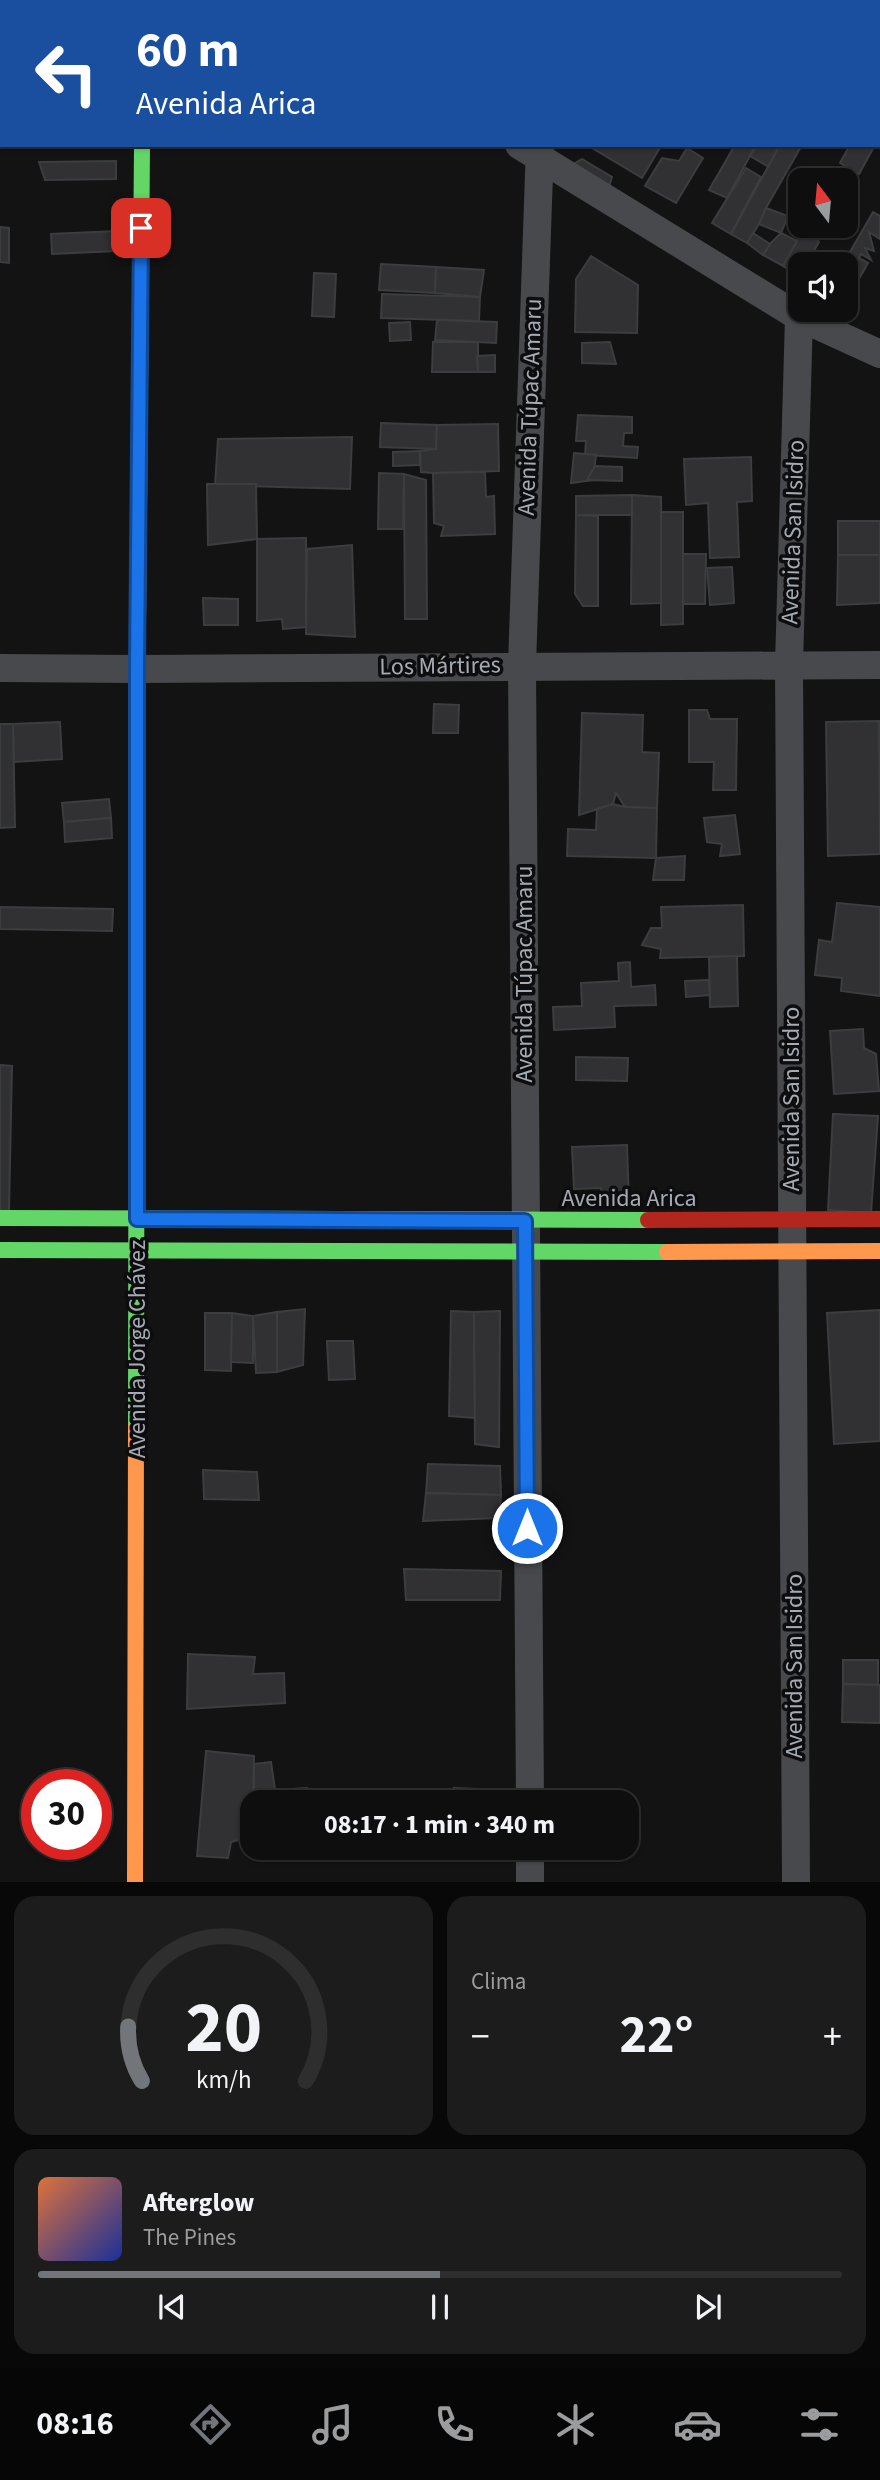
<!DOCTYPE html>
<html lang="es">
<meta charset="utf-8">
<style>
:root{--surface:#0e0e0e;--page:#1c1c1c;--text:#f1f3f6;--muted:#9b9c9e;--line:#2e2e2e;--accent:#72767b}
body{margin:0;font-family:"Source Sans 3",sans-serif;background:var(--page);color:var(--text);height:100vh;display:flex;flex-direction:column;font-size:26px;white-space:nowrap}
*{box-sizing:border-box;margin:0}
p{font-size:23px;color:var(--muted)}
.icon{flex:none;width:38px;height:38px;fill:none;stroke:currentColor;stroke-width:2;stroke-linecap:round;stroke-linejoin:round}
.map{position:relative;height:1882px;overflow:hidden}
.drawer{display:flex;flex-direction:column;gap:14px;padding:14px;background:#080808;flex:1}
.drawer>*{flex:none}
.top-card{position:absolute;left:0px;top:0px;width:880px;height:147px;box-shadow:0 2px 5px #0004,0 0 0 2px var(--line);background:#1a4fa0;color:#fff;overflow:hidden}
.needle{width:46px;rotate:344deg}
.fabs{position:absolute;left:788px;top:168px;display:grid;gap:14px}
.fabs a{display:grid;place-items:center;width:70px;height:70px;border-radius:14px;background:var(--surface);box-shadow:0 2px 5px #0004,0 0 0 2px var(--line);font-size:35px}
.speed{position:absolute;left:21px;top:1769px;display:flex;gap:14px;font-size:35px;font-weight:700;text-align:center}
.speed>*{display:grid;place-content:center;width:91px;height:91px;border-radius:50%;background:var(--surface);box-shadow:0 2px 5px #0004,0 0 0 2px var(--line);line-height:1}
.speed .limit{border:10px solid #d22;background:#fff;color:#111}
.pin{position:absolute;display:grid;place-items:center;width:60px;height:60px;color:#fff;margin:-30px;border-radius:14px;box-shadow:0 4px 10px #0006}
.me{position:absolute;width:77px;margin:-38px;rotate:0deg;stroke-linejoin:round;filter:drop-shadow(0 0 5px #0008)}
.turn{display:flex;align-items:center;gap:24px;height:147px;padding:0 21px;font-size:32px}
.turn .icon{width:91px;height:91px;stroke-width:2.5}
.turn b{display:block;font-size:49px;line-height:60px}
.big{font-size:52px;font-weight:700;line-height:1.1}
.drawer .tile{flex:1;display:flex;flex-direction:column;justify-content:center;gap:10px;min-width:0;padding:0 24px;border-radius:21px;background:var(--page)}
.drawer .dial{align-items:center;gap:0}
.dial svg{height:182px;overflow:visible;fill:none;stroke:var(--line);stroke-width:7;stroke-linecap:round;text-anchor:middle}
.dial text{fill:var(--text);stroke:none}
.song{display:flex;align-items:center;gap:21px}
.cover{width:84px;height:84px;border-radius:10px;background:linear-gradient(135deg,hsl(20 70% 55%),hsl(230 70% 35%))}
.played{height:7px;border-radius:4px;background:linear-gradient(90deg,var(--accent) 50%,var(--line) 50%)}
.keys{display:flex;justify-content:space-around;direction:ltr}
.heat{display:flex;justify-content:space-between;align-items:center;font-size:38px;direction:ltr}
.drawer .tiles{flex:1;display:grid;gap:14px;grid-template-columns:1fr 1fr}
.tile:last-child{grid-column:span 2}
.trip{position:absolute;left:240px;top:1790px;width:399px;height:70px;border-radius:21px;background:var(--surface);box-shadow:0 2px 5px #0004,0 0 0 2px var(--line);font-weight:700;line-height:70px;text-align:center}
.dock{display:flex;height:112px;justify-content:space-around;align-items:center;background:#060606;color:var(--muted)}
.dock .icon{width:49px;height:49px}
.dock .on{color:var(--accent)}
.dock b{font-size:32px;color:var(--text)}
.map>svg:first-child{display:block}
.building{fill:#313133;stroke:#3b3d3f;stroke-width:2}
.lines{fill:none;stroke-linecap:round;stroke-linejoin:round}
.street{stroke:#47494c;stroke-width:28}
.fast{stroke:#63d668;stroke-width:16}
.slow{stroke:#ff974d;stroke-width:16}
.jam{stroke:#b3261e;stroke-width:16}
.route-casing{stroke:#114b97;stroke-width:18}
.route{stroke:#1a73e8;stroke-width:12}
.labels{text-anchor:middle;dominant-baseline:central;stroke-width:7;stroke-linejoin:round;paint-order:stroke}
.street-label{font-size:24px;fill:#a5abb3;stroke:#0d0d0f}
</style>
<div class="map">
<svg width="880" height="1882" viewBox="0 0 880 1882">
<rect width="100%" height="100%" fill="#131313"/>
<g class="building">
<polygon points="587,145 661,145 661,146 642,178"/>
<polygon points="735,145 756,145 727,198 709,190"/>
<polygon points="757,145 780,145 769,167 750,156"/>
<polygon points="780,145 802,145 766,208 759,224 747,243 731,234"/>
<polygon points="850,145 875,145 859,174 840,163"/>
<polygon points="687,148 703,158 676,203 645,186 662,158 679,161"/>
<polygon points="582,159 612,177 607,193 567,168"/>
<polygon points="116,161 116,179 45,180 39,162"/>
<polygon points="746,168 761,177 731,234 712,223"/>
<polygon points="766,208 788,216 781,233 759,224"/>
<polygon points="873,212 880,216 880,239 869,232 874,251 865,248 871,260 861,254 859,258 868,263 845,304 845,264 843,264"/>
<polygon points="805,226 827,226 823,235 804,228"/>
<polygon points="0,227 9,228 9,263 0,262"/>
<polygon points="804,228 813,233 819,242 806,264 800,264 799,275 783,266"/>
<polygon points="116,231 117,251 52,254 51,234"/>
<polygon points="753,233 770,244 763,255 747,243"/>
<polygon points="781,233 797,241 783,266 763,255 770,244"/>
<polygon points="591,256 638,285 637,333 575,332 576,279"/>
<polygon points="381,264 436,267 435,293 379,290"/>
<polygon points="436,267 484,270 480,297 435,293"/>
<polygon points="314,273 336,274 334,317 312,316"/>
<polygon points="382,294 480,297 479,321 381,318"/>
<polygon points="437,320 497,322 496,343 435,340"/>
<polygon points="410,322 411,340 390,341 389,323"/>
<polygon points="433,342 478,342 478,372 432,372"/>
<polygon points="610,342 616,364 582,363 582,343"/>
<polygon points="495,355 495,372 478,372 477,356"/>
<polygon points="578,415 632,417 632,433 624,433 623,446 638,447 637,458 585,455 586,441 576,441"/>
<polygon points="381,423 437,425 436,449 380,447"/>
<polygon points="498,424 499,471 433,473 421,472 420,451 436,449 437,425"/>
<polygon points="352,437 350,489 215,485 218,439"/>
<polygon points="420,451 420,465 393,466 393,452"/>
<polygon points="574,453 596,455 593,480 571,483"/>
<polygon points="751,457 752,501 737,502 739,557 710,558 708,503 686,505 684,459"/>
<polygon points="595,466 622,467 622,481 587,480"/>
<polygon points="485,472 486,497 494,496 495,534 441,536 444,526 434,523 433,473"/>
<polygon points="379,473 404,474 403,529 378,529"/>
<polygon points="404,474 426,480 427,619 405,619"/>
<polygon points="207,484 256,484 257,539 208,545"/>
<polygon points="632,495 661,497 662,603 631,604"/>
<polygon points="632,495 632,515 576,515 576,496"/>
<polygon points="661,512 683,512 683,624 661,625"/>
<polygon points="576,515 598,516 598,606 583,606 575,594"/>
<rect x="838" y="521" width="42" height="34"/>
<polygon points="306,538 306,627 283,629 282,619 257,621 257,539"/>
<polygon points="352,545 355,637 306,634 307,549"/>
<polygon points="683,554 706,554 705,604 683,604"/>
<polygon points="838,555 880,555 880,603 837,605"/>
<polygon points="732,567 734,603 710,605 707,568"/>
<polygon points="203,598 238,599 238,625 204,625"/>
<polygon points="434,704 459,705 458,733 433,733"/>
<polygon points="689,710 707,710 710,719 737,719 736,790 713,790 714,762 689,762"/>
<polygon points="582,713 643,715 642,752 659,753 657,808 625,807 616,793 613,804 579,815"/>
<polygon points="879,721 880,854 828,856 826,722"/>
<polygon points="60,722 62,759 14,762 13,724"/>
<polygon points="0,724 13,724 15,827 0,828"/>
<polygon points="109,799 111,818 64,822 62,803"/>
<polygon points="613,804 625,807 657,808 656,858 567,856 568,829 596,830 597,809"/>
<polygon points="735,815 740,854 720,856 722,844 707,842 704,818"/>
<polygon points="111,818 112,838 65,842 64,822"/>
<polygon points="685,856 684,880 653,880 656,858"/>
<polygon points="837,903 880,907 880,996 841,991 842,978 815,975 819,940 832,942"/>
<polygon points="743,905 744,956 660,958 661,949 642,945 651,928 662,928 661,907"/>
<polygon points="0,907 113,909 112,931 0,929"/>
<polygon points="737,956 738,1006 710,1007 709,957"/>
<polygon points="630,962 631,987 655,985 656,1005 614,1006 615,1027 554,1030 553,1007 582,1006 581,983 619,981 618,963"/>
<polygon points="709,980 710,995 686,997 685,981"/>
<polygon points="863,1029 864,1048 876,1054 879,1091 834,1094 830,1031"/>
<polygon points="576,1057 628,1058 627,1081 576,1080"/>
<polygon points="0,1065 12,1066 9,1211 0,1211"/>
<polygon points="833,1114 878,1116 871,1213 828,1210"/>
<polygon points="627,1145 629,1203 602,1204 601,1188 574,1189 572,1147"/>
<polygon points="305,1309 303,1365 277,1372 277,1312"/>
<polygon points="880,1310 880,1441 834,1444 827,1313"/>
<polygon points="451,1311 474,1312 475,1418 449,1416"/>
<polygon points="500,1311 499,1447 475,1444 474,1312"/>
<polygon points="277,1312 277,1372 256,1373 253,1316"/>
<polygon points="205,1313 232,1313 231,1371 205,1370"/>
<polygon points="232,1313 253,1316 253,1363 231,1362"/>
<polygon points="327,1341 353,1341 355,1379 329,1380"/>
<polygon points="428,1464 500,1466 501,1495 426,1493"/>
<polygon points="203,1470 257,1472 259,1500 204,1499"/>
<polygon points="426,1493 501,1495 499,1518 423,1521"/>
<polygon points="404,1569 501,1571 500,1600 406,1600"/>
<polygon points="188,1654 255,1657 253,1674 284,1673 285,1703 187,1709"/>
<polygon points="843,1660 878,1660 878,1685 843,1684"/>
<polygon points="843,1684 880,1685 880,1723 842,1722"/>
<polygon points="206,1751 254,1756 252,1836 231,1842 228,1858 197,1856"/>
<polygon points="271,1762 275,1790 307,1788 306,1802 254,1802 254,1764"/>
<polygon points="454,1788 500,1790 498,1802 453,1802"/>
<rect x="255" y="1848" width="48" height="9"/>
<polygon points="450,1848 494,1848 493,1858 450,1856"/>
</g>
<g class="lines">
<g class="street">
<polyline points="207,0 212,2"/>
<polyline points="144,2 144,0"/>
<polyline points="560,2 560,0"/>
<polyline points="519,145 799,317 880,354"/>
<polyline points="0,668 137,669 880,665"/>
<polyline points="530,1802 522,665 540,145"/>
<polyline points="530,1848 530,1882"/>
<polyline points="796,1882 789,664 799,317"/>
</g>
<g class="fast">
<polyline points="140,393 142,145"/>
<polyline points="0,1218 648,1220"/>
<polyline points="0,1250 667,1252"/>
<polyline points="136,1427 137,735"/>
</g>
<g class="slow">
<polyline points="137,735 140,393"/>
<polyline points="667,1252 880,1251"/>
<polyline points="135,1882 136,1427"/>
</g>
<polyline class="jam" points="648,1220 880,1219"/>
</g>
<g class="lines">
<g class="route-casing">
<polyline id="route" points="141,228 137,669 137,1219 525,1221 527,1528"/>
</g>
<use href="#route" class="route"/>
</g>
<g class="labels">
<g class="street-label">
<text transform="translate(530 407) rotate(-88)">Avenida Túpac Amaru</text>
<text transform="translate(793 532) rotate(-88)">Avenida San Isidro</text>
<text transform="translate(440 666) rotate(-1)">Los Mártires</text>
<text transform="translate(524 974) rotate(-90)">Avenida Túpac Amaru</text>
<text transform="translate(791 1099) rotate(-90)">Avenida San Isidro</text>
<text x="629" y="1198">Avenida Arica</text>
<text transform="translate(137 1349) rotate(-90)">Avenida Jorge Chávez</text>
<text transform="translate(794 1666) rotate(-90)">Avenida San Isidro</text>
</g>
</g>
</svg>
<div class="fabs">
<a><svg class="needle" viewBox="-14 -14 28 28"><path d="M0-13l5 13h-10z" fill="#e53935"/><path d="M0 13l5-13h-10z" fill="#9b9c9e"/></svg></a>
<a><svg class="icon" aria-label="sound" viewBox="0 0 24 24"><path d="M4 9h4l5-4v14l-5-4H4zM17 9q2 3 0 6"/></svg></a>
</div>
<div class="speed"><div class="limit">30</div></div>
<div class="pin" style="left:141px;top:228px;background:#d93025"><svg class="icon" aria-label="arrive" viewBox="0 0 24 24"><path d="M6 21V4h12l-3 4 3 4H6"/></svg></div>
<svg class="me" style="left:527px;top:1528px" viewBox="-20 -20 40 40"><circle r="17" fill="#1a73e8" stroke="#fff" stroke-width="3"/><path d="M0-11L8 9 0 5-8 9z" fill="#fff"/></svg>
<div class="trip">08:17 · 1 min · 340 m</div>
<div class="top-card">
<div class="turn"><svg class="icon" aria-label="left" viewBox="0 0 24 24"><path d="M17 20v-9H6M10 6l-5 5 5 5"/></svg><div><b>60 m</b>Avenida Arica</div></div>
</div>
</div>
<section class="drawer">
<div class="tiles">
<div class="tile dial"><svg viewBox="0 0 100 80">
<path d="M14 69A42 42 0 1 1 86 69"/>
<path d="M14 69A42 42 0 0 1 8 45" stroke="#72767b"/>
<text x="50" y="56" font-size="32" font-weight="700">20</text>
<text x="50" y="72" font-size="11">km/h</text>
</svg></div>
<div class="tile"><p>Clima</p>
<div class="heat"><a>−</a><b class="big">22°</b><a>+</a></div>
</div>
<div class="tile">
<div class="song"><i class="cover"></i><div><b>Afterglow</b><p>The Pines</p></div></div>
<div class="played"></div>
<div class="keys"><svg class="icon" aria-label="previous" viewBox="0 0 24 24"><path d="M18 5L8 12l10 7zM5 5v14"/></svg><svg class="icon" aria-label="pause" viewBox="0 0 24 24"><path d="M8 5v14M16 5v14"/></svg><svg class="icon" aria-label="next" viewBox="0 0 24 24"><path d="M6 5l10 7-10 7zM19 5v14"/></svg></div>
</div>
</div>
</section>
<nav class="dock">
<b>08:16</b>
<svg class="icon on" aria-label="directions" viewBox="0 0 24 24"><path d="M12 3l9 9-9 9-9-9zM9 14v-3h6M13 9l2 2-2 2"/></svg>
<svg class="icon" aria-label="music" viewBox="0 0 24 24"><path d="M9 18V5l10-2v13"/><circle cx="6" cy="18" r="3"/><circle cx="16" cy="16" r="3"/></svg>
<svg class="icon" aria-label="phone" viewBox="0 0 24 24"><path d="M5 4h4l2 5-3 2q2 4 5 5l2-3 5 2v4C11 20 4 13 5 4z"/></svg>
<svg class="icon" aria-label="climate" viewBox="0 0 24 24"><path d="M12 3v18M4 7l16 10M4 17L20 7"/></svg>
<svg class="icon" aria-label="car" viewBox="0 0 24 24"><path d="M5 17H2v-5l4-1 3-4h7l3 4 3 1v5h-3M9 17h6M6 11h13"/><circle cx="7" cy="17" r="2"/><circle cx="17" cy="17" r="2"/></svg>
<svg class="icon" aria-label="filters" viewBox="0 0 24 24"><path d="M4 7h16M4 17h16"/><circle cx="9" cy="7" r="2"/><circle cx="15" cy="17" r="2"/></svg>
</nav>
